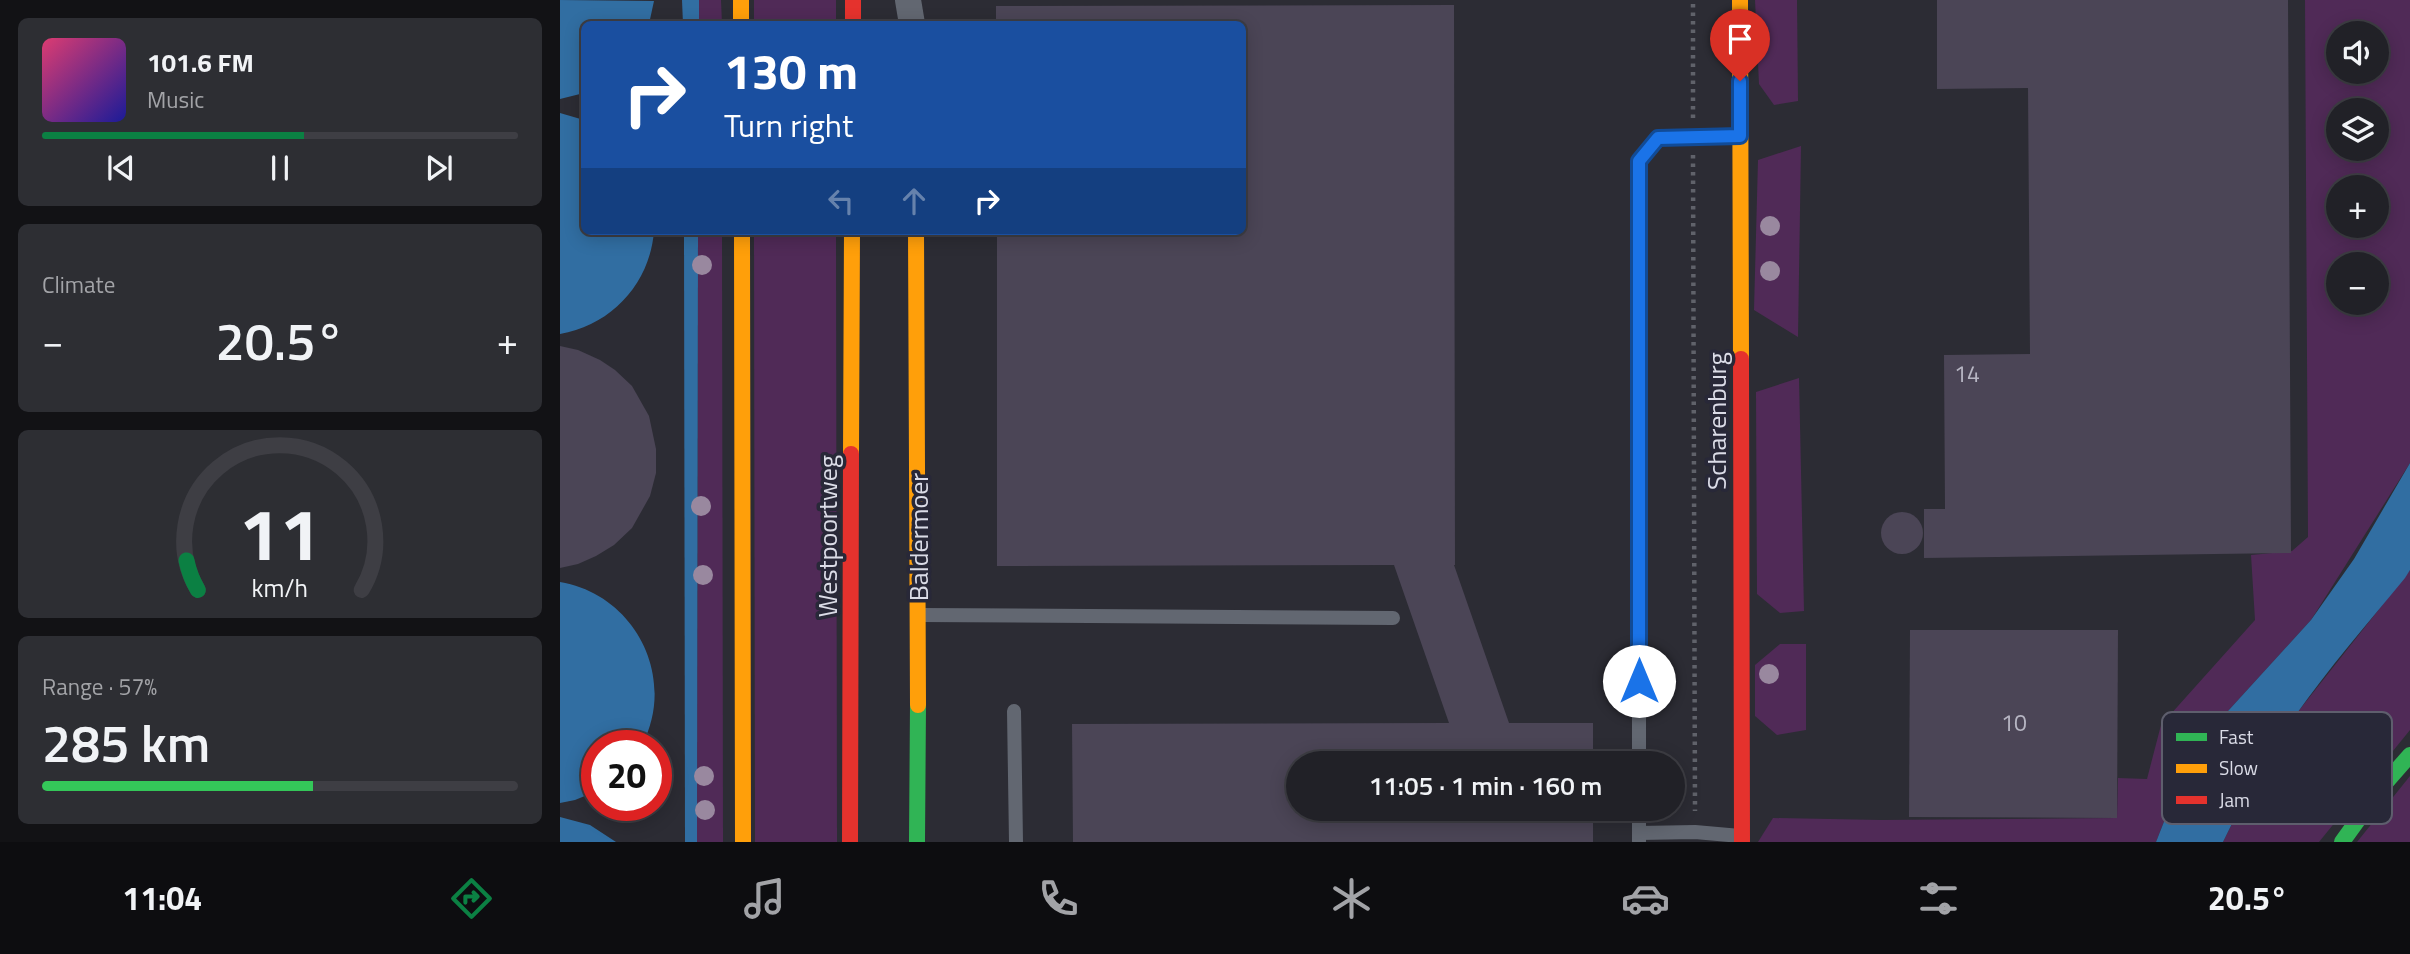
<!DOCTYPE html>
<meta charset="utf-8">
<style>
:root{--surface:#212127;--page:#2d2e33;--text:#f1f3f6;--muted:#a2a3a7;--line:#3e3e44;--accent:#0b8043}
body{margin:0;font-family:"Titillium Web",sans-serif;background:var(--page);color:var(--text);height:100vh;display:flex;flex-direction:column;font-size:26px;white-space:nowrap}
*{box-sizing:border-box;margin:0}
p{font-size:23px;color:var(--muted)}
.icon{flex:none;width:38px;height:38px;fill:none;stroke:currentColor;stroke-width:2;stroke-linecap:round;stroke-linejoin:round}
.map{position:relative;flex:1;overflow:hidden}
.side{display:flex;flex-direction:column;gap:18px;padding:18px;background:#121215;width:560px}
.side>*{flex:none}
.banner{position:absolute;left:21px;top:21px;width:665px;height:214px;border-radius:10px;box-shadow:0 4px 18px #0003,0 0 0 2px var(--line);background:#1a4fa0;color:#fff;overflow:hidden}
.buttons{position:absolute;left:1766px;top:21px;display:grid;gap:14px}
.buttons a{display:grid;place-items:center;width:63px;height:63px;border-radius:50%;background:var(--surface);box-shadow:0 4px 18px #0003,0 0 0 2px var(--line);font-size:35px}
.speed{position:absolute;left:21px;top:730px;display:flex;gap:14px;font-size:35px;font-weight:700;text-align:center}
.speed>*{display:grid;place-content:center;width:91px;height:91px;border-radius:50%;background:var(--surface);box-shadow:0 4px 18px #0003,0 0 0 2px var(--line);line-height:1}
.speed .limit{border:10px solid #d22;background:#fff;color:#111}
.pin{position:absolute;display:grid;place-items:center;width:60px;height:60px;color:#fff;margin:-72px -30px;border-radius:50% 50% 50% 0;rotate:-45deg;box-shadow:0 0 7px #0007}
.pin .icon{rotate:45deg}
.me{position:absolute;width:77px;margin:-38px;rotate:0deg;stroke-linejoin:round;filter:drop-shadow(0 0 5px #0008)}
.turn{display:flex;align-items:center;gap:24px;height:147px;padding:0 28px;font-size:32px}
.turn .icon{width:91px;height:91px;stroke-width:2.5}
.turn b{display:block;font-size:49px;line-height:60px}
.lanes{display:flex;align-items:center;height:66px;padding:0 28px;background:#0003;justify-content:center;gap:35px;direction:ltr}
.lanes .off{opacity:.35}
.big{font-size:52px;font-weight:600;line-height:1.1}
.side .card{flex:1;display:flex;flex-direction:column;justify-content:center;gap:10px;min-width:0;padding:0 24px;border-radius:10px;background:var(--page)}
.side .dial{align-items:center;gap:0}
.dial svg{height:182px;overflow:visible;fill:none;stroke:var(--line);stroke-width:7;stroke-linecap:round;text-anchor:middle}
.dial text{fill:var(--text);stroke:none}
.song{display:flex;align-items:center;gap:21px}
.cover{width:84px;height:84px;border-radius:10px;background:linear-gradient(135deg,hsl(340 70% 55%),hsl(240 70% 35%))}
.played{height:7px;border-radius:4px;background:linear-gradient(90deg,var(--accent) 55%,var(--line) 55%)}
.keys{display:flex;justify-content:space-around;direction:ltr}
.heat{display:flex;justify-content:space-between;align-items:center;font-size:38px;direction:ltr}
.charge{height:10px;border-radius:5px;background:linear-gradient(90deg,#34c759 57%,var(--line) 0)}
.trip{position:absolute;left:726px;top:751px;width:399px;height:70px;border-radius:35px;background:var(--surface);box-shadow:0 4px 18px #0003,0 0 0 2px var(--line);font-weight:600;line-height:70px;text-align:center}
.menu{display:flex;height:112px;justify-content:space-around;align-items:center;background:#0d0d10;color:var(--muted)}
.menu .icon{width:49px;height:49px}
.menu .selected{color:var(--accent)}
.menu b{font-size:32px;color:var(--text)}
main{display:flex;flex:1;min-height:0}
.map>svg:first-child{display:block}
.green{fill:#502a57;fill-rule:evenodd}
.water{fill:#316ea2}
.building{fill:#4b4556}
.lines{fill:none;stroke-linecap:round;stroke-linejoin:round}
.path{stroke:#60626a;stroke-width:4.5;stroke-dasharray:3.5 5;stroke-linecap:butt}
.lane{stroke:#626771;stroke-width:14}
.street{stroke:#626771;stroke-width:26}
.fast{stroke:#30b455;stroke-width:16}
.slow{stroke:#ff9f0a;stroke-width:16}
.jam{stroke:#e5322d;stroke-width:16}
.tree{fill:#99889f}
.route-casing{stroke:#114b97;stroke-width:18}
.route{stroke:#1a73e8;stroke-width:12}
.labels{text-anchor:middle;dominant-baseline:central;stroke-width:7;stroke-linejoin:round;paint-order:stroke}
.number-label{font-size:23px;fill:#b7b6c3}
.street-label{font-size:26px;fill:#dbdce7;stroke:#282838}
.key{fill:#282838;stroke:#5e5e6d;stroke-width:2}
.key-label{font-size:19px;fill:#dbdce7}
</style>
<main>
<section class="side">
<div class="card">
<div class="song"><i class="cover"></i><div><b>101.6 FM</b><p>Music</p></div></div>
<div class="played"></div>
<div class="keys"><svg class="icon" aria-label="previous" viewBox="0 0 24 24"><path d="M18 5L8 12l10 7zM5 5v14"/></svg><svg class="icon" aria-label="pause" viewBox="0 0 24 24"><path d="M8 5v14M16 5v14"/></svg><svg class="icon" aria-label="next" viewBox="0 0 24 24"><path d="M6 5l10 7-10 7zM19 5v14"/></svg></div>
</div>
<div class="card"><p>Climate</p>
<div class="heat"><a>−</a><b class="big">20.5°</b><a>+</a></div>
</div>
<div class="card dial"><svg viewBox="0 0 100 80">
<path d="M14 69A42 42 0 1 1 86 69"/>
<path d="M14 69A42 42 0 0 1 9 56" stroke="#0b8043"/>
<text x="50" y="56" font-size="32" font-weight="700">11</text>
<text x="50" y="72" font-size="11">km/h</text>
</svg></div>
<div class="card"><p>Range · 57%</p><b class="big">285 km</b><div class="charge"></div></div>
</section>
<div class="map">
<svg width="1850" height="842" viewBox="0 0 1850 842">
<rect width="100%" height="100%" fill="#2c2c34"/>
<g class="green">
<polygon points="139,0 161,0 162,24 139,24"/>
<rect x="194" y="0" width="82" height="24"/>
<polygon points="1195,0 1237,0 1238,101 1214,105 1199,84"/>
<path d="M1745 0H1850V463L1751 620 1668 711 1618 786 1596 842H1198L1213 818 1321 820 1557 818 1558 778 1587 779 1601 725 1695 620 1691 555 1732 551 1748 537ZM1778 33H1816V72H1778ZM1778 110H1816V149H1778ZM1778 187H1816V226H1778ZM1778 264H1816V303H1778Z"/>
<polygon points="1241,146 1238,337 1194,310 1198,160"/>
<polygon points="138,231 162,231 163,842 137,842"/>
<polygon points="194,231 276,231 277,842 195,842"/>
<polygon points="1239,378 1244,611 1220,613 1197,594 1196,392"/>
<polygon points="1850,570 1850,730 1759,842 1663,842 1693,781 1733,718"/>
<polygon points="1220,644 1246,644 1246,730 1217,735 1195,716 1195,665"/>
<polygon points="1850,776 1850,842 1797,842"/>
</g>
<g class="water">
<polygon points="0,0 94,1 89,24 24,24 24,93 0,99"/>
<polygon points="122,0 139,0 139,24 123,24"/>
<path d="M0 113 24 120V231H94C90 283 52 325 0 334Z"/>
<polygon points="124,231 138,231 137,842 125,842"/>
<path d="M1850 463V570L1845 578C1807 624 1769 668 1735 716 1706 756 1684 799 1663 842H1596L1618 786 1668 711 1751 620 1794 559Z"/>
<path d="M0 582C76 595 117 678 82 745L37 746V791L15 800 0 803Z"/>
<polygon points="0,817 30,825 56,842 0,842"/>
</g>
<g class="building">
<polygon points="1377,0 1728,0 1731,553 1364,558 1364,509 1385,509 1384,355 1470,354 1468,88 1377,89"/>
<polygon points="894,5 895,565 894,565 949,723 1033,723 1033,763 738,763 738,808 1033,808 1033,842 513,842 512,724 889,723 834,565 437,566 437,231 682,231 682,24 436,24 436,6"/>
<polygon points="0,346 18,350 40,360 55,370 72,386 89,416 96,449 96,473 90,496 72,528 54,545 36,556 18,564 0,568"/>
<circle cx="1342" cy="533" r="21"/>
<polygon points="1350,630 1558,630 1557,818 1349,817"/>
<rect x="1094" y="675" width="12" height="12"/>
</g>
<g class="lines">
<g class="path">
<polyline points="1133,118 1133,0"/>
<polyline points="1133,155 1135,811"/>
</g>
<g class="lane">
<polyline points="360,615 833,618"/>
<polyline points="454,711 456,842"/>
<polyline points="1079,763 1079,161 1098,138 1178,136"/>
<polyline points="1079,808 1079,841"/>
<polyline points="1079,833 1135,832 1180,836"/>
</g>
<polyline class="street" points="348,0 352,24"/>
<g class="fast">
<polyline points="357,842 358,705"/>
<polyline points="1782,842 1821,788 1850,755"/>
</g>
<g class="slow">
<polyline points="181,0 181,24"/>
<polyline points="1180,0 1181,359"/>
<polyline points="182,231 183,842"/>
<polyline points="356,231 358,705"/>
<polyline points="291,454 292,231"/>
</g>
<g class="jam">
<polyline points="293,0 293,24"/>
<polyline points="1181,359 1182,842"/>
<polyline points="290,842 291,454"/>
</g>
</g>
<g class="tree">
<circle cx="1210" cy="226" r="10"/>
<circle cx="142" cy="265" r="10"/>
<circle cx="1210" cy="271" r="10"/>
<circle cx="141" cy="506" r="10"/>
<circle cx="143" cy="575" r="10"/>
<circle cx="1209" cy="674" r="10"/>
<circle cx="144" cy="776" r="10"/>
<circle cx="145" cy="810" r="10"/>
</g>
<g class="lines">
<g class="route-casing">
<polyline id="route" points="1079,681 1079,161 1098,138 1180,136 1180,81"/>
</g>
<use href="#route" class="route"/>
</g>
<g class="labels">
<g class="number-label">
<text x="1407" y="373">14</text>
<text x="1454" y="722">10</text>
</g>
<g class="street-label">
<text transform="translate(1156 421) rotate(-90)">Scharenburg</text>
<text transform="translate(267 536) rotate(-90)">Westpoortweg</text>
<text transform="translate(358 537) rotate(-90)">Baldermoer</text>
</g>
</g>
<rect x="1602" y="712" width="230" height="112" rx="10" class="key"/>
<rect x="1616" y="733" width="31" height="8" fill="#30b455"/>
<rect x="1616" y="764" width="31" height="9" fill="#ff9f0a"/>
<rect x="1616" y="796" width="31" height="8" fill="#e5322d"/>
<g class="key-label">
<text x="1659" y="744">Fast</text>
<text x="1659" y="775">Slow</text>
<text x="1659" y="807">Jam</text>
</g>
</svg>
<div class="buttons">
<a><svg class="icon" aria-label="sound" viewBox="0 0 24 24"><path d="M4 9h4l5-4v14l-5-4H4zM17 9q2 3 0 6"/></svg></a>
<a><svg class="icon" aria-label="layers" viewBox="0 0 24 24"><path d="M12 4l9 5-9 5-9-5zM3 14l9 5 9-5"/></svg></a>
<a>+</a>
<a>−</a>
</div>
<div class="speed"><div class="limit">20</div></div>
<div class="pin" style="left:1180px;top:81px;background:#d93025"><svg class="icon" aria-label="arrive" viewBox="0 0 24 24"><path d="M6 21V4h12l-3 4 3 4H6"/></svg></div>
<svg class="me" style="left:1079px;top:681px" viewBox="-20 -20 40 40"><circle r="19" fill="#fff"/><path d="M0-13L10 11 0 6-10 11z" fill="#1a73e8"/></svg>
<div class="trip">11:05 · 1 min · 160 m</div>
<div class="banner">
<div class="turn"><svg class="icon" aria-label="right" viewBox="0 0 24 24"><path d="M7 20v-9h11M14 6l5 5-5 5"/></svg><div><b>130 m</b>Turn right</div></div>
<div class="lanes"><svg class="icon off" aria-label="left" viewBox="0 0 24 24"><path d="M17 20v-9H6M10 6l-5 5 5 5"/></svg><svg class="icon off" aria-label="ahead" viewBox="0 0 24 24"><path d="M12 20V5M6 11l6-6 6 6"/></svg><svg class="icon" aria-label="right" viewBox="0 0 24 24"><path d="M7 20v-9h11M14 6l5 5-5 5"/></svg></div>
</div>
</div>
</main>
<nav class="menu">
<b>11:04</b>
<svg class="icon selected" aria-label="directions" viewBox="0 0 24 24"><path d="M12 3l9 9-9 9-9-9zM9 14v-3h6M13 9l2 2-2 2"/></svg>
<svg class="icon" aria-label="music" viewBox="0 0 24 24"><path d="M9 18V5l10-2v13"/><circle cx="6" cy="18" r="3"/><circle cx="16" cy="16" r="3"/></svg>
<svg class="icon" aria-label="phone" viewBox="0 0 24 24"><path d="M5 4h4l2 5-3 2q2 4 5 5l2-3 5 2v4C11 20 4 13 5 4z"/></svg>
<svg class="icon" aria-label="climate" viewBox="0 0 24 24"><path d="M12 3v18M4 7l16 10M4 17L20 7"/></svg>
<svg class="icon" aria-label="car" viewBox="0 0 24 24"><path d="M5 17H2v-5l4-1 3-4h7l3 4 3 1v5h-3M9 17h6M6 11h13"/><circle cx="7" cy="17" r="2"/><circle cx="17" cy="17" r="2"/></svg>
<svg class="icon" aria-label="filters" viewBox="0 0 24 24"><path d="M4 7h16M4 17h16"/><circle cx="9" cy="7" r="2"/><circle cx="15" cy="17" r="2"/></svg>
<b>20.5°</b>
</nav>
